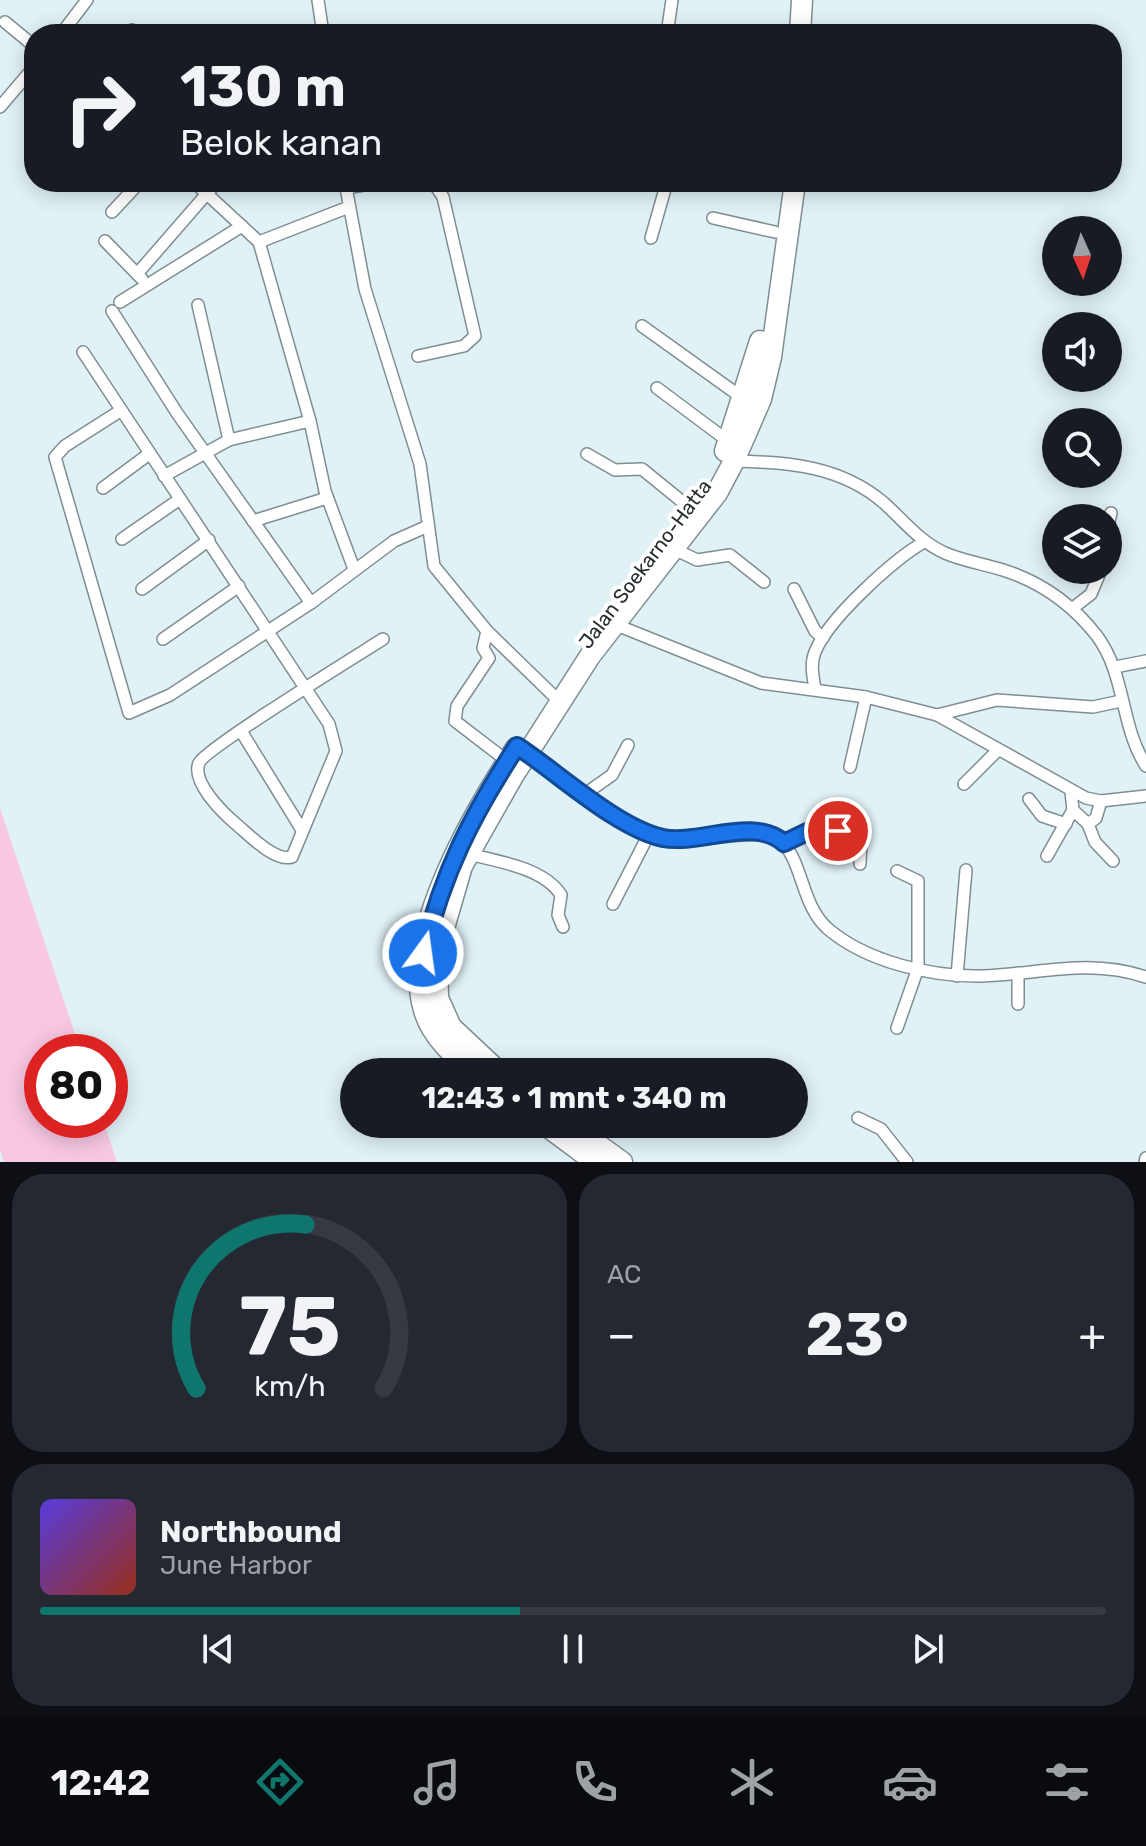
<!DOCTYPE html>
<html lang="id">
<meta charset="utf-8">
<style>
:root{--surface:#171b24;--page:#242831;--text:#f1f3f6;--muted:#9ea1a6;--line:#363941;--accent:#0f766e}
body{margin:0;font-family:Rubik,sans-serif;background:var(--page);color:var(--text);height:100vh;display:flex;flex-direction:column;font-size:30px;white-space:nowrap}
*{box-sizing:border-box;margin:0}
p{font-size:26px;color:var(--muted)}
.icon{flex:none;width:44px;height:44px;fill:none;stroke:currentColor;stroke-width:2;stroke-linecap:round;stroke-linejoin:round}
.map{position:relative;height:1162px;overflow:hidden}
.details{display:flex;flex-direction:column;gap:12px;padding:12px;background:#0d0f14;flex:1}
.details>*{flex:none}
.banner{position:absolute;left:24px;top:24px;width:1098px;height:168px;border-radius:32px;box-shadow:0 4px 20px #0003;background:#171b24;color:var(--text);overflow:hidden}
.needle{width:52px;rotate:177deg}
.tools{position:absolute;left:1042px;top:216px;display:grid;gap:16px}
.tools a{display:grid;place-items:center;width:80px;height:80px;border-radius:50%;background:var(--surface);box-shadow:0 4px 20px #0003;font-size:40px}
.speed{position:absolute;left:24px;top:1034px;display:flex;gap:16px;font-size:40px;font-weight:700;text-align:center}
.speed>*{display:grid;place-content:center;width:104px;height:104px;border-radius:50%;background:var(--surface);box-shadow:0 4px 20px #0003;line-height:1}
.speed .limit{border:12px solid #d22;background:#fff;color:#111}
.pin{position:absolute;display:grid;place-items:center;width:68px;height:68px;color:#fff;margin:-34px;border:4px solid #fff;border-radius:50%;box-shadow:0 2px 8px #0007}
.me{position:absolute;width:88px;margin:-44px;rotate:14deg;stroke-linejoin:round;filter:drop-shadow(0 0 6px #0008)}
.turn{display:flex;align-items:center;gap:28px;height:168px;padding:0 24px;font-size:36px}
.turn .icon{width:104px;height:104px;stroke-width:2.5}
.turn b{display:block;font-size:56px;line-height:68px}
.big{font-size:60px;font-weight:700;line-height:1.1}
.details .widget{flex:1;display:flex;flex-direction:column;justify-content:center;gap:12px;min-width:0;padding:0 28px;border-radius:32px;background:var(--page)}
.details .dial{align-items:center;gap:0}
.dial svg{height:208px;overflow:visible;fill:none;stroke:var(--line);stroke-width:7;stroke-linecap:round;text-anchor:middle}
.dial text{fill:var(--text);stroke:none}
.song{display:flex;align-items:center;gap:24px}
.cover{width:96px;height:96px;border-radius:12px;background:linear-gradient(135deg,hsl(250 70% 55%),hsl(10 70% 35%))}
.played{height:8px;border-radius:4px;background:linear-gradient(90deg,var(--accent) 45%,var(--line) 45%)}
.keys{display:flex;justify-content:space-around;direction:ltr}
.heat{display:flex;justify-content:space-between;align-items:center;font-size:44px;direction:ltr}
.details .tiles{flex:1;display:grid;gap:12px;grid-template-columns:1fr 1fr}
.widget:last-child{grid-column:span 2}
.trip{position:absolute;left:340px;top:1058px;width:468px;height:80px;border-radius:40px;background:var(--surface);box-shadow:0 4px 20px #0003;font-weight:700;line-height:80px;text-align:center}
.tabs{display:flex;height:128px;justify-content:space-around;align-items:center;background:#090b0e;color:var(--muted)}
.tabs .icon{width:56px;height:56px}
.tabs .on{color:var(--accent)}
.tabs b{font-size:36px;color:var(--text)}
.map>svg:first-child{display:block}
.green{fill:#f8c7e2}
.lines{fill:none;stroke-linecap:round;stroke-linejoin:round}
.street-casing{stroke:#7e8e92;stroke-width:14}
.highway-casing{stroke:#7e8e92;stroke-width:23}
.street{stroke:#fff;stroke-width:11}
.highway{stroke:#fff;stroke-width:20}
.route-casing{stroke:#114b97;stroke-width:20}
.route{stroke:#1a73e8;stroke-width:14}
.labels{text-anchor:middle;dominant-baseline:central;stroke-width:8;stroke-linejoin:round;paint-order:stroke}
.street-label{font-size:20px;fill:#282e30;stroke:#fff}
</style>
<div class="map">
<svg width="1146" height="1162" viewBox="0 0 1146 1162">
<rect width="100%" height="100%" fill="#e1f2f7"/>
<polygon class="green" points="0,808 81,1052 42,1052 42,1120 103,1120 117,1162 4,1162 0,1150"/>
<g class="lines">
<g class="street-casing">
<g id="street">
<polyline points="318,0 323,34"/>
<polyline points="5,22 34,46"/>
<polyline points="61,34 87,0"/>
<polyline points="129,34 132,30"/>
<polyline points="667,34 672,0"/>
<polyline points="0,107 34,67"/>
<polyline points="194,182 259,242"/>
<polyline points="345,182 365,289 420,464 434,566 487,631 560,702"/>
<polyline points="346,188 382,182"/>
<polyline points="349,207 259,242 310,421 325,491 354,569"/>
<polyline points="112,212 140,182"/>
<polyline points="713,218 775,232"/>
<polyline points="651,238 667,182"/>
<polyline points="105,241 142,279"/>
<polyline points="137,274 217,182"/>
<polyline points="120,302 242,226"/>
<polyline points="198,305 229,440"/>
<polyline points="112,311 177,413 311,603 394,541 428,526"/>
<polyline points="642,326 744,399"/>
<path d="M83 352 329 724 336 751 292 857C275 862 249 835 236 824 223 813 191 782 199 763 205 749 358 655 383 639"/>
<polyline points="418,356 464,346 475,336 443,197 433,182"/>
<polyline points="657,388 728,441"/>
<polyline points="120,411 65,446 55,457 129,713 170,695 311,603"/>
<polyline points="587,454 615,470 642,469 690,508"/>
<path d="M734 461C789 462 841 466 884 503 904 521 920 542 945 553 963 561 984 564 1003 570 1041 582 1073 605 1097 636 1126 675 1120 725 1146 766"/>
<polyline points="164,476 229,440 310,421"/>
<polyline points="103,488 149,454"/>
<polyline points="253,521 327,498"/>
<polyline points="1108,526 1111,513"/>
<polyline points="122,539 180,499"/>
<polyline points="674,549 697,560 730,555 764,582"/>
<polyline points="142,589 209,540"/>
<polyline points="794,589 815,631 823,638"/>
<polyline points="1073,608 1091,594 1101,570"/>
<polyline points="614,624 761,683 866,697 937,715 1086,798 1101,801 1146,796"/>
<polyline points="487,631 483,648 489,658 457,706 455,721 511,764"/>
<polyline points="163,639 239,586"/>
<polyline points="1115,667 1146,661"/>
<path d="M815 689C813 676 810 664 815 652 828 619 893 560 924 542"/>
<polyline points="937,715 997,700 1093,707 1121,701"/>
<polyline points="241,731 302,830"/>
<path d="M525 751C561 775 626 833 667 839 704 844 740 829 778 837 804 861 800 903 827 928 866 962 932 977 982 976 1042 974 1087 958 1146 977"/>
<polyline points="850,767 866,697"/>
<polyline points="964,784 997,751"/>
<polyline points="585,794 612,775 628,745"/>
<polyline points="1029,799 1042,816 1066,824"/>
<polyline points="1073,810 1088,824 1095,842 1113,861"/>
<polyline points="1088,824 1096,818 1101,801"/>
<polyline points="784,843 807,832 855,831 861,838 860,864"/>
<path d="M468 854C497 861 544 868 561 895L558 915 563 927"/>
<polyline points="1047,856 1073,810 1071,792"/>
<polyline points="897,871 918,881 918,968 897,1028"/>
<polyline points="613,904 649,834"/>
<polyline points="957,976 966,870"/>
<polyline points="1018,1004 1018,973"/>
<polyline points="858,1118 881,1129 907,1162"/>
<polyline points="1145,1162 1146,1158"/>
</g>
</g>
<g class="highway-casing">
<g id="highway">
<polyline points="800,34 802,0"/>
<polyline points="725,451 760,341"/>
<path d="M474 1072C454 1056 431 1036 424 1010 401 935 476 809 516 748"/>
<polyline points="499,1072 451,1027 438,998 437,952 462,866 513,776 590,656 717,493 734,461 761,399 771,357 795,182"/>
<polyline points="544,1124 595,1162"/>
<polyline points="569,1124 622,1162"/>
</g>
</g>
<use href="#street" class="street"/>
<use href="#highway" class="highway"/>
</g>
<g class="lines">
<g class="route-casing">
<path id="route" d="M423 953C444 870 471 817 517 746 557 772 617 828 663 838 699 845 754 816 784 843L807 832 838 831"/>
</g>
<use href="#route" class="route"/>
</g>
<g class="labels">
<g class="street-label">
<text transform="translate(645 564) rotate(-53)">Jalan Soekarno-Hatta</text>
</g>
</g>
</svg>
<div class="tools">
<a><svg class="needle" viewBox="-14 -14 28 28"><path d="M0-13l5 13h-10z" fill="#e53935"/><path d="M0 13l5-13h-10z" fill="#9ea1a6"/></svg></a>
<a><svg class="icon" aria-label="sound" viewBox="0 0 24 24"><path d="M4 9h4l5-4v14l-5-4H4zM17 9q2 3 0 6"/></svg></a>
<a><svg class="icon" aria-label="search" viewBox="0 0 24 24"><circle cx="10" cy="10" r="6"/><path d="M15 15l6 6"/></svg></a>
<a><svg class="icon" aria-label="layers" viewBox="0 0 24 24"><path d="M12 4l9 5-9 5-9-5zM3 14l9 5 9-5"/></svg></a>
</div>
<div class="speed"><div class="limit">80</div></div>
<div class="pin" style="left:838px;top:831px;background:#d93025"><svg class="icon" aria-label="arrive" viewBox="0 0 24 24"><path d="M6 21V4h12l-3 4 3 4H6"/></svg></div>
<svg class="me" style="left:423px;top:953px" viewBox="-20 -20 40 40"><circle r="17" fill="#1a73e8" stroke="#fff" stroke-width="3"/><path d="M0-11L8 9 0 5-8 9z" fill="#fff"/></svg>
<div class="trip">12:43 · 1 mnt · 340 m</div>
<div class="banner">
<div class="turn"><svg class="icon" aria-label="right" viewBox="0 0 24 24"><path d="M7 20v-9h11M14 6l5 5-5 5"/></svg><div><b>130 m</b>Belok kanan</div></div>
</div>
</div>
<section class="details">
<div class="tiles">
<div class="widget dial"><svg viewBox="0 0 100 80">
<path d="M14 69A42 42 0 1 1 86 69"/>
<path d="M14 69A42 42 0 0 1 56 6" stroke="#0f766e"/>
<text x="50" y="56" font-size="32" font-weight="700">75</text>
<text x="50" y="72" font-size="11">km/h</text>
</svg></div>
<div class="widget"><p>AC</p>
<div class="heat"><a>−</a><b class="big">23°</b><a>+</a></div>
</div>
<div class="widget">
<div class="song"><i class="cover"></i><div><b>Northbound</b><p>June Harbor</p></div></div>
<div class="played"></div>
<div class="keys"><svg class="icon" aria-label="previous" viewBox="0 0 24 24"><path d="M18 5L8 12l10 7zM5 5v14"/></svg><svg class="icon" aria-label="pause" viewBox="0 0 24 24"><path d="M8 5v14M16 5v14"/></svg><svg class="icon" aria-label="next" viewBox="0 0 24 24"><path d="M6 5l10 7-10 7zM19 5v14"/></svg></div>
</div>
</div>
</section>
<nav class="tabs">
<b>12:42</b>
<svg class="icon on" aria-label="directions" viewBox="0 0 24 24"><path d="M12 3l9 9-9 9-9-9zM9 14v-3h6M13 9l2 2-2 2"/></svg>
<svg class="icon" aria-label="music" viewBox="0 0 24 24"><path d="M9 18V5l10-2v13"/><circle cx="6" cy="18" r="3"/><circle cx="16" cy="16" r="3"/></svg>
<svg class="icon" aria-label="phone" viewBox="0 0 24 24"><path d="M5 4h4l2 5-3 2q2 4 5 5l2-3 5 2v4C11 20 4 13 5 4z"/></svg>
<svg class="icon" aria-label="climate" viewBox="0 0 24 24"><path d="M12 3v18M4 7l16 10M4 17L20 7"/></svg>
<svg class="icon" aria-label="car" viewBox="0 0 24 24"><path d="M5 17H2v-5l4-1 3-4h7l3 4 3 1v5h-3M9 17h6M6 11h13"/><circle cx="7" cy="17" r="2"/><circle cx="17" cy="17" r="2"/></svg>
<svg class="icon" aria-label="filters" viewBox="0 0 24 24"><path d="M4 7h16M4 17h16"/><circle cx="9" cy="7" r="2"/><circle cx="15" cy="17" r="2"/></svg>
</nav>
